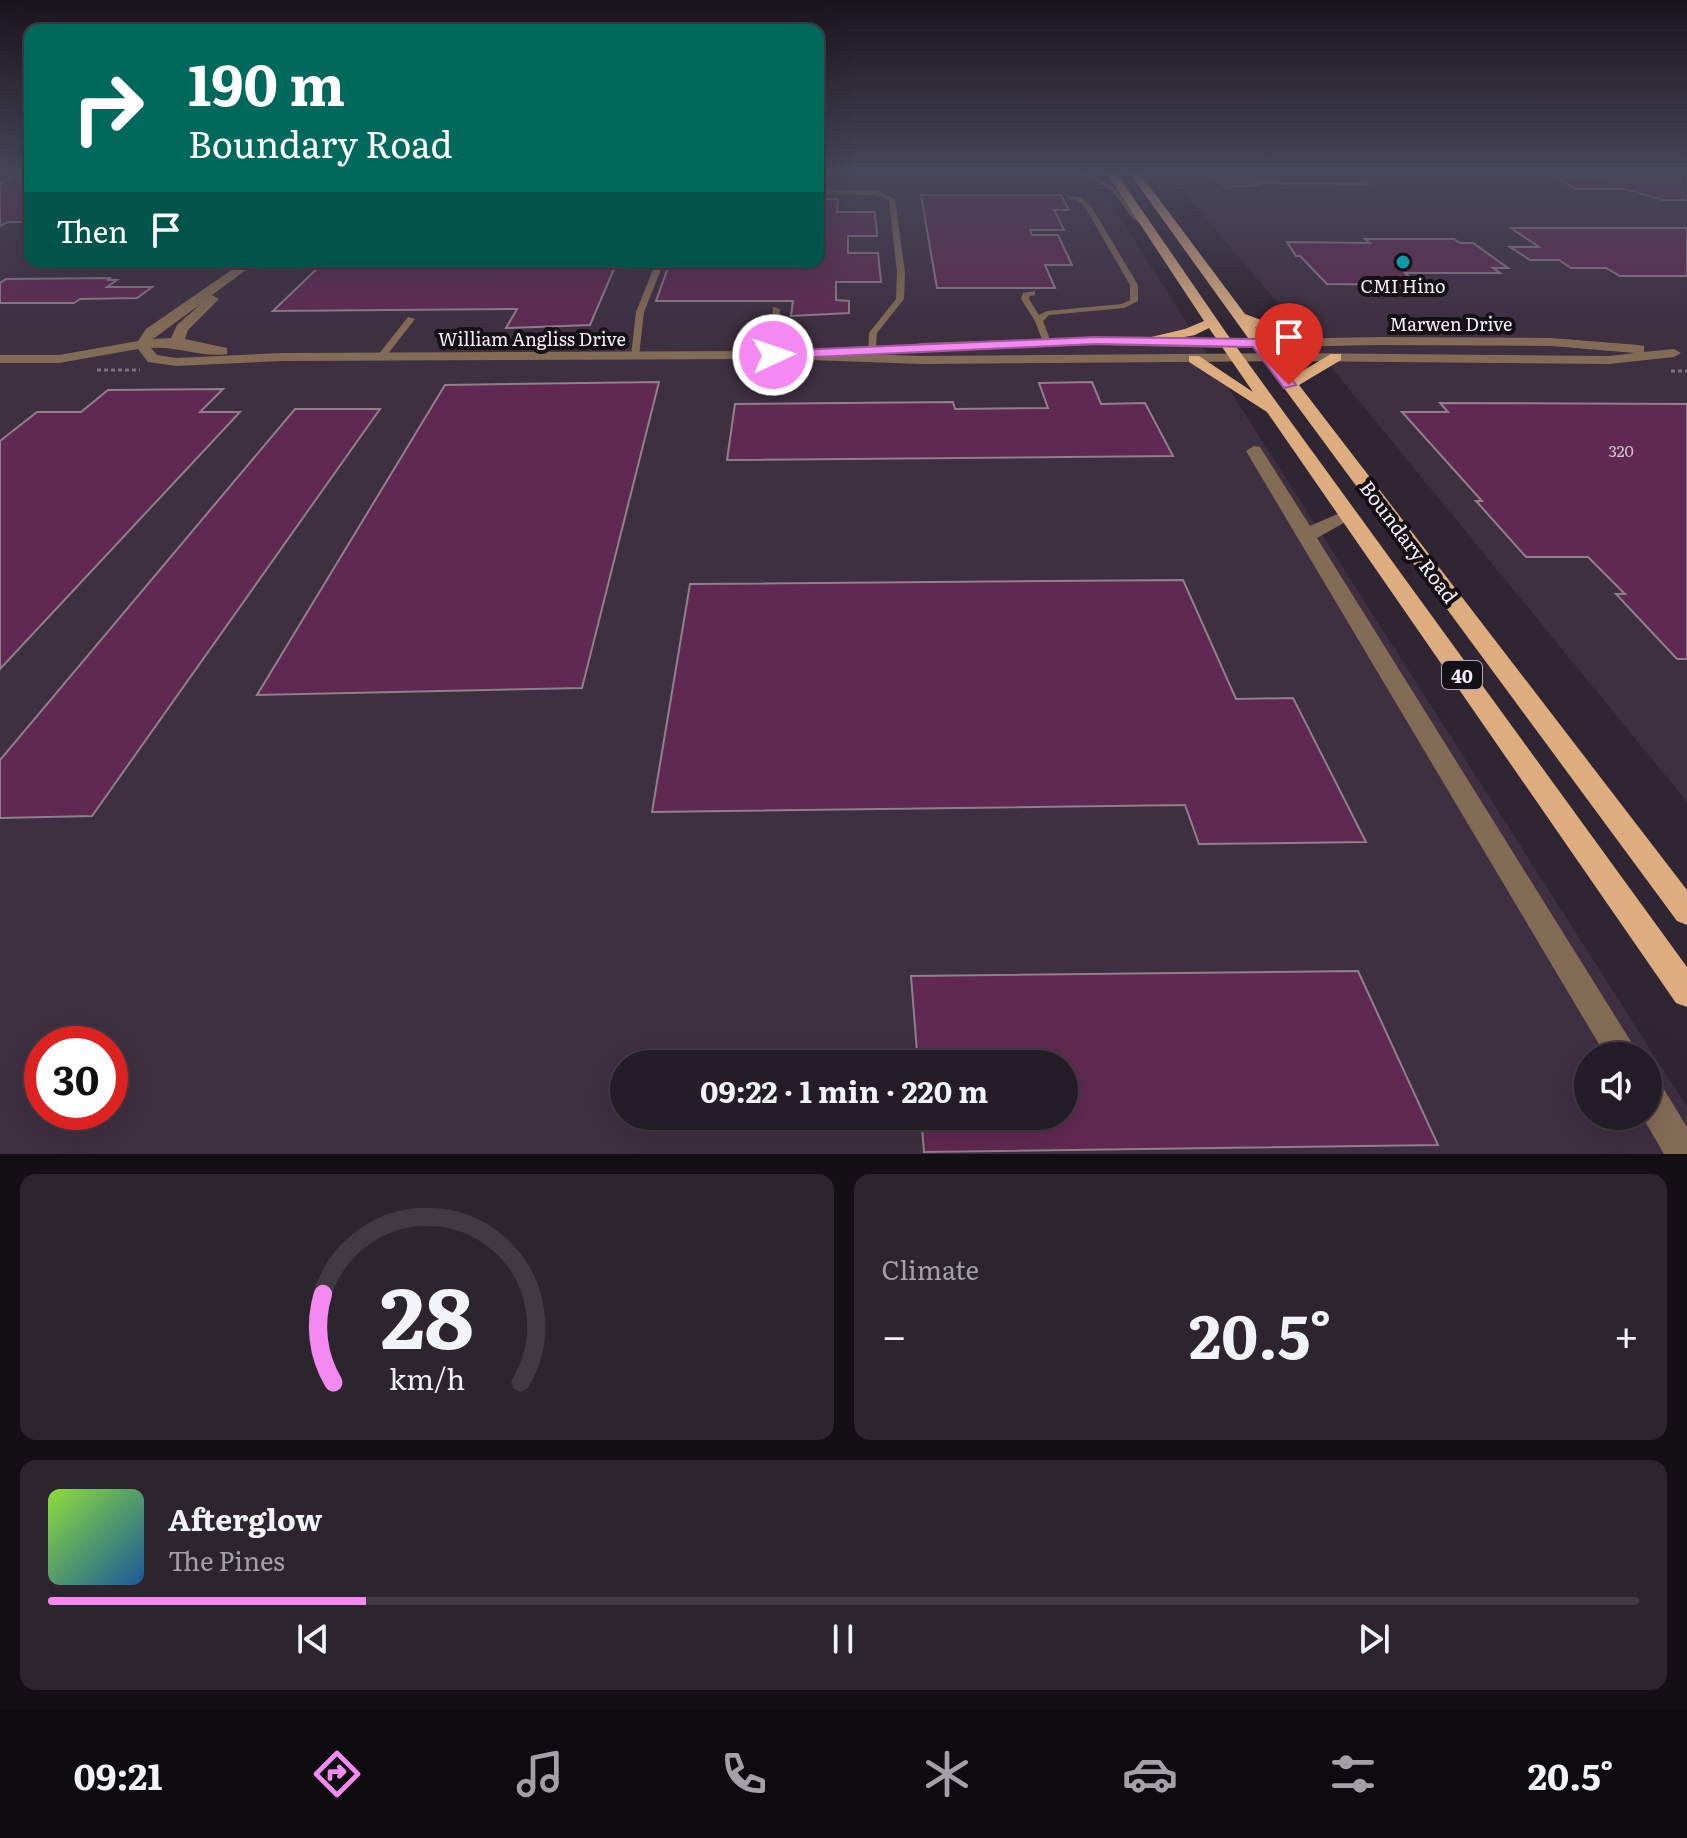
<!DOCTYPE html>
<meta charset="utf-8">
<style>
:root{--surface:#241c26;--page:#2c252e;--text:#f1f3f6;--muted:#a3a1a7;--line:#413a43;--accent:#f489f1}
body{margin:0;font-family:Literata,serif;background:var(--page);color:var(--text);height:100vh;display:flex;flex-direction:column;font-size:30px;white-space:nowrap}
*{box-sizing:border-box;margin:0}
p{font-size:26px;color:var(--muted)}
.icon{flex:none;width:44px;height:44px;fill:none;stroke:currentColor;stroke-width:2;stroke-linecap:round;stroke-linejoin:round}
.map{position:relative;height:1154px;overflow:hidden}
.drawer{display:flex;flex-direction:column;gap:20px;padding:20px;background:#140f15;flex:1}
.drawer>*{flex:none}
.hud{position:absolute;left:24px;top:24px;width:800px;height:244px;border-radius:16px;box-shadow:0 8px 32px #0002,0 0 0 2px var(--line);background:#00695c;color:#fff;overflow:hidden}
.controls{position:absolute;left:1574px;top:1042px;display:grid;gap:16px}
.controls a{display:grid;place-items:center;width:88px;height:88px;border-radius:50%;background:var(--surface);box-shadow:0 8px 32px #0002,0 0 0 2px var(--line);font-size:40px}
.speed{position:absolute;left:24px;top:1026px;display:flex;gap:16px;font-size:40px;font-weight:700;text-align:center}
.speed>*{display:grid;place-content:center;width:104px;height:104px;border-radius:50%;background:var(--surface);box-shadow:0 8px 32px #0002,0 0 0 2px var(--line);line-height:1}
.speed .limit{border:12px solid #d22;background:#fff;color:#111}
.pin{position:absolute;display:grid;place-items:center;width:68px;height:68px;color:#fff;margin:-82px -34px;border-radius:50% 50% 50% 0;rotate:-45deg;box-shadow:0 0 8px #0007}
.pin .icon{rotate:45deg}
.me{position:absolute;width:88px;margin:-44px;rotate:87deg;stroke-linejoin:round;filter:drop-shadow(0 0 6px #0008)}
.turn{display:flex;align-items:center;gap:28px;height:168px;padding:0 32px;font-size:36px}
.turn .icon{width:104px;height:104px;stroke-width:2.5}
.turn b{display:block;font-size:56px;line-height:68px}
.then{display:flex;align-items:center;height:76px;padding:0 32px;background:#0003;gap:16px;font-size:30px}
.big{font-size:60px;font-weight:700;line-height:1.1}
.drawer .tile{flex:1;display:flex;flex-direction:column;justify-content:center;gap:12px;min-width:0;padding:0 28px;border-radius:16px;background:var(--page)}
.drawer .dial{align-items:center;gap:0}
.dial svg{height:208px;overflow:visible;fill:none;stroke:var(--line);stroke-width:7;stroke-linecap:round;text-anchor:middle}
.dial text{fill:var(--text);stroke:none}
.song{display:flex;align-items:center;gap:24px}
.cover{width:96px;height:96px;border-radius:12px;background:linear-gradient(135deg,hsl(90 70% 55%),hsl(210 70% 35%))}
.played{height:8px;border-radius:4px;background:linear-gradient(90deg,var(--accent) 20%,var(--line) 20%)}
.keys{display:flex;justify-content:space-around;direction:ltr}
.heat{display:flex;justify-content:space-between;align-items:center;font-size:44px;direction:ltr}
.drawer .tiles{flex:1;display:grid;gap:20px;grid-template-columns:1fr 1fr}
.tile:last-child{grid-column:span 2}
.trip{position:absolute;left:610px;top:1050px;width:468px;height:80px;border-radius:40px;background:var(--surface);box-shadow:0 8px 32px #0002,0 0 0 2px var(--line);font-weight:700;line-height:80px;text-align:center}
.menu{display:flex;height:128px;justify-content:space-around;align-items:center;background:#0e0b0f;color:var(--muted)}
.menu .icon{width:56px;height:56px}
.menu .selected{color:var(--accent)}
.menu b{font-size:36px;color:var(--text)}
.map>svg:first-child{display:block}
.built{fill:#3e2f41;fill-rule:evenodd}
.building{fill:#602951;stroke:#917f8b;stroke-width:2}
.lines{fill:none;stroke-linecap:round;stroke-linejoin:round}
.path{stroke:#7a717c;stroke-width:3;stroke-dasharray:4 3;stroke-linecap:butt}
.lane{fill:#836c56;fill-rule:evenodd}
.street{fill:#836c56;fill-rule:evenodd}
.primary{fill:#ddad80;fill-rule:evenodd}
.route{fill:#f489f1;stroke:#9f599d;stroke-width:2}
.culture-dot{fill:#0f9aa8;stroke:#151016;stroke-width:3}
.labels{text-anchor:middle;dominant-baseline:central;stroke-width:8;stroke-linejoin:round;paint-order:stroke}
.number-label{font-size:16px;fill:#d0bdce}
.far-poi-label{font-size:18px;fill:#f5eef7;stroke:#151016}
.far-street-label{font-size:18px;fill:#f5eef7;stroke:#151016}
.shield{fill:#151016;stroke:#b2abb4;stroke-width:2}
.shield-label{font-size:18px;font-weight:bold;fill:#f5eef7}
.street-label{font-size:20px;fill:#f5eef7;stroke:#151016}
</style>
<div class="map">
<svg width="1687" height="1154" viewBox="0 0 1687 1154">
<rect width="100%" height="100%" fill="#302532"/>
<g class="built">
<path d="M0 171H30V262H818V171H1090L1687 1107V1154H0ZM42 1044H110V1112H42ZM1588 1056H1648V1116H1588ZM624 1064H1064V1116H624Z"/>
<polygon points="1165,171 1687,171 1687,802 1287,313"/>
</g>
<g class="building">
<polygon points="26,171 30,171 30,222 8,222 0,226 0,183"/>
<polygon points="1207,171 1351,171 1368,184 1259,183 1261,185 1224,187"/>
<polygon points="1604,171 1687,171 1687,200 1663,200 1625,189 1576,189 1557,178 1605,178 1595,173 1609,173"/>
<polygon points="921,195 1061,195 1069,210 1054,210 1064,230 1030,230 1032,235 1058,235 1072,265 1045,265 1055,288 937,288"/>
<polygon points="818,199 838,199 837,212 875,212 877,236 848,236 848,253 878,253 881,282 836,282 836,300 849,301 849,313 791,316 793,301 656,301 670,262 818,262"/>
<polygon points="1511,228 1687,228 1687,276 1620,276 1606,268 1571,268 1559,260 1530,260 1510,247 1539,247"/>
<polygon points="1365,239 1454,239 1460,243 1473,243 1508,268 1493,268 1500,273 1405,273 1418,285 1327,284 1300,256 1296,256 1287,242 1370,243"/>
<polygon points="324,262 617,262 590,325 506,328 517,309 273,311"/>
<polygon points="111,278 107,280 117,280 107,287 152,287 137,298 80,299 74,303 0,303 0,283 6,279"/>
<polygon points="659,382 582,688 257,695 445,385"/>
<polygon points="1092,382 1101,404 1145,403 1173,456 727,460 735,404 953,402 955,409 1048,408 1039,383"/>
<polygon points="223,389 200,412 240,412 0,669 0,441 37,412 81,412 108,390"/>
<polygon points="1440,403 1687,404 1687,659 1677,659 1616,594 1625,594 1588,557 1526,557 1476,501 1482,501 1402,412 1448,412"/>
<polygon points="295,409 380,409 92,816 0,818 0,760"/>
<polygon points="1183,580 1236,699 1293,698 1366,842 1199,844 1185,805 652,812 690,584"/>
<polygon points="1358,971 1438,1145 924,1152 921,1116 1064,1116 1064,1064 918,1064 911,976"/>
</g>
<g class="lines">
<g class="path">
<polyline points="97,370 140,370"/>
<polyline points="1671,371 1687,371"/>
</g>
<g class="lane">
<path d="M1083 171 1115 188 1131 210 1147 223V225C1128 222 1124 201 1110 190 1102 183 1090 179 1081 174Z"/>
<polygon points="818,190 877,191 895,199 905,272 904,299 877,333 875,362 868,360 869,333 896,299 897,272 889,200 876,195 818,194"/>
<polygon points="1066,196 1080,197 1091,206 1138,285 1138,301 1124,308 1049,315 1043,321 1051,342 1047,345 1043,342 1035,321 1021,299 1023,293 1035,291 1035,295 1030,296 1029,299 1039,315 1047,311 1122,304 1130,300 1130,285 1085,207 1076,200 1066,198"/>
<polygon points="656,262 664,262 644,312 639,356 635,359 631,356 636,312"/>
<polygon points="773,307 780,309 777,355 773,358 769,355"/>
<polygon points="408,317 415,319 384,359 378,359 378,355"/>
</g>
<g class="street">
<path d="M243 262H257L212 295 219 299 188 330 185 339 227 348V354C202 358 177 346 151 348L157 355 176 358 282 353 782 351 922 356 1288 353 1609 356 1635 353 1551 346 1378 345 1227 348 1095 345 920 351 913 347 920 343 1095 337 1227 340 1378 337 1551 338 1639 345 1644 346V352L1674 349 1681 353 1674 357 1609 364 1288 361 922 364 782 359 282 361 176 366 148 362 138 349 59 363H0V355H59L138 341 146 329ZM202 303 177 325 171 338 153 339Z"/>
<polygon points="1254,446 1260,447 1310,526 1349,509 1358,515 1317,538 1640,1056 1606,1056 1246,451"/>
<polygon points="1648,1078 1660,1083 1687,1127 1687,1154 1664,1154 1642,1116 1648,1116"/>
</g>
<g class="primary">
<polygon points="1105,171 1115,171 1227,334 1687,967 1687,1007 1676,1003 1267,412 1189,362 1189,356 1199,356 1253,392 1209,328 1195,335 1147,344 1147,338 1185,329 1204,321"/>
<polygon points="1128,171 1138,171 1245,314 1313,339 1315,342 1308,346 1255,327 1292,377 1331,354 1341,354 1341,360 1299,385 1687,890 1687,925 1677,921 1284,388"/>
</g>
</g>
<linearGradient id="sky" x2="0" y2="1"><stop stop-color="#1a141c"/><stop offset="0.52" stop-color="#48465a"/><stop offset="1" stop-color="#48465a" stop-opacity="0"/></linearGradient>
<rect width="1687" height="332" fill="url(#sky)"/>
<polygon class="route" points="1095,337 1257,339 1262,340 1296,385 1284,388 1253,347 1095,344 773,359 766,355 773,351"/>
<circle class="culture-dot" cx="1403" cy="262" r="8"/>
<g class="labels">
<g class="number-label">
<text x="1621" y="450">320</text>
</g>
<g class="far-poi-label">
<text x="1403" y="285">CMI Hino</text>
</g>
<g class="far-street-label">
<text x="1451" y="323">Marwen Drive</text>
<text x="532" y="338">William Angliss Drive</text>
</g>
<rect class="shield" x="1442" y="661" width="40" height="28" rx="6"/>
<g class="shield-label">
<text x="1462" y="675">40</text>
</g>
<g class="street-label">
<text transform="translate(1410 541) rotate(53)">Boundary Road</text>
</g>
</g>
</svg>
<div class="controls">
<a><svg class="icon" aria-label="sound" viewBox="0 0 24 24"><path d="M4 9h4l5-4v14l-5-4H4zM17 9q2 3 0 6"/></svg></a>
</div>
<div class="speed"><div class="limit">30</div></div>
<div class="pin" style="left:1289px;top:385px;background:#d93025"><svg class="icon" aria-label="arrive" viewBox="0 0 24 24"><path d="M6 21V4h12l-3 4 3 4H6"/></svg></div>
<svg class="me" style="left:773px;top:355px" viewBox="-20 -20 40 40"><circle r="17" fill="#f489f1" stroke="#fff" stroke-width="3"/><path d="M0-11L8 9 0 5-8 9z" fill="#fff"/></svg>
<div class="trip">09:22 · 1 min · 220 m</div>
<div class="hud">
<div class="turn"><svg class="icon" aria-label="right" viewBox="0 0 24 24"><path d="M7 20v-9h11M14 6l5 5-5 5"/></svg><div><b>190 m</b>Boundary Road</div></div>
<div class="then">Then<svg class="icon" aria-label="arrive" viewBox="0 0 24 24"><path d="M6 21V4h12l-3 4 3 4H6"/></svg></div>
</div>
</div>
<section class="drawer">
<div class="tiles">
<div class="tile dial"><svg viewBox="0 0 100 80">
<path d="M14 69A42 42 0 1 1 86 69"/>
<path d="M14 69A42 42 0 0 1 10 35" stroke="#f489f1"/>
<text x="50" y="56" font-size="32" font-weight="700">28</text>
<text x="50" y="72" font-size="11">km/h</text>
</svg></div>
<div class="tile"><p>Climate</p>
<div class="heat"><a>−</a><b class="big">20.5°</b><a>+</a></div>
</div>
<div class="tile">
<div class="song"><i class="cover"></i><div><b>Afterglow</b><p>The Pines</p></div></div>
<div class="played"></div>
<div class="keys"><svg class="icon" aria-label="previous" viewBox="0 0 24 24"><path d="M18 5L8 12l10 7zM5 5v14"/></svg><svg class="icon" aria-label="pause" viewBox="0 0 24 24"><path d="M8 5v14M16 5v14"/></svg><svg class="icon" aria-label="next" viewBox="0 0 24 24"><path d="M6 5l10 7-10 7zM19 5v14"/></svg></div>
</div>
</div>
</section>
<nav class="menu">
<b>09:21</b>
<svg class="icon selected" aria-label="directions" viewBox="0 0 24 24"><path d="M12 3l9 9-9 9-9-9zM9 14v-3h6M13 9l2 2-2 2"/></svg>
<svg class="icon" aria-label="music" viewBox="0 0 24 24"><path d="M9 18V5l10-2v13"/><circle cx="6" cy="18" r="3"/><circle cx="16" cy="16" r="3"/></svg>
<svg class="icon" aria-label="phone" viewBox="0 0 24 24"><path d="M5 4h4l2 5-3 2q2 4 5 5l2-3 5 2v4C11 20 4 13 5 4z"/></svg>
<svg class="icon" aria-label="climate" viewBox="0 0 24 24"><path d="M12 3v18M4 7l16 10M4 17L20 7"/></svg>
<svg class="icon" aria-label="car" viewBox="0 0 24 24"><path d="M5 17H2v-5l4-1 3-4h7l3 4 3 1v5h-3M9 17h6M6 11h13"/><circle cx="7" cy="17" r="2"/><circle cx="17" cy="17" r="2"/></svg>
<svg class="icon" aria-label="filters" viewBox="0 0 24 24"><path d="M4 7h16M4 17h16"/><circle cx="9" cy="7" r="2"/><circle cx="15" cy="17" r="2"/></svg>
<b>20.5°</b>
</nav>
